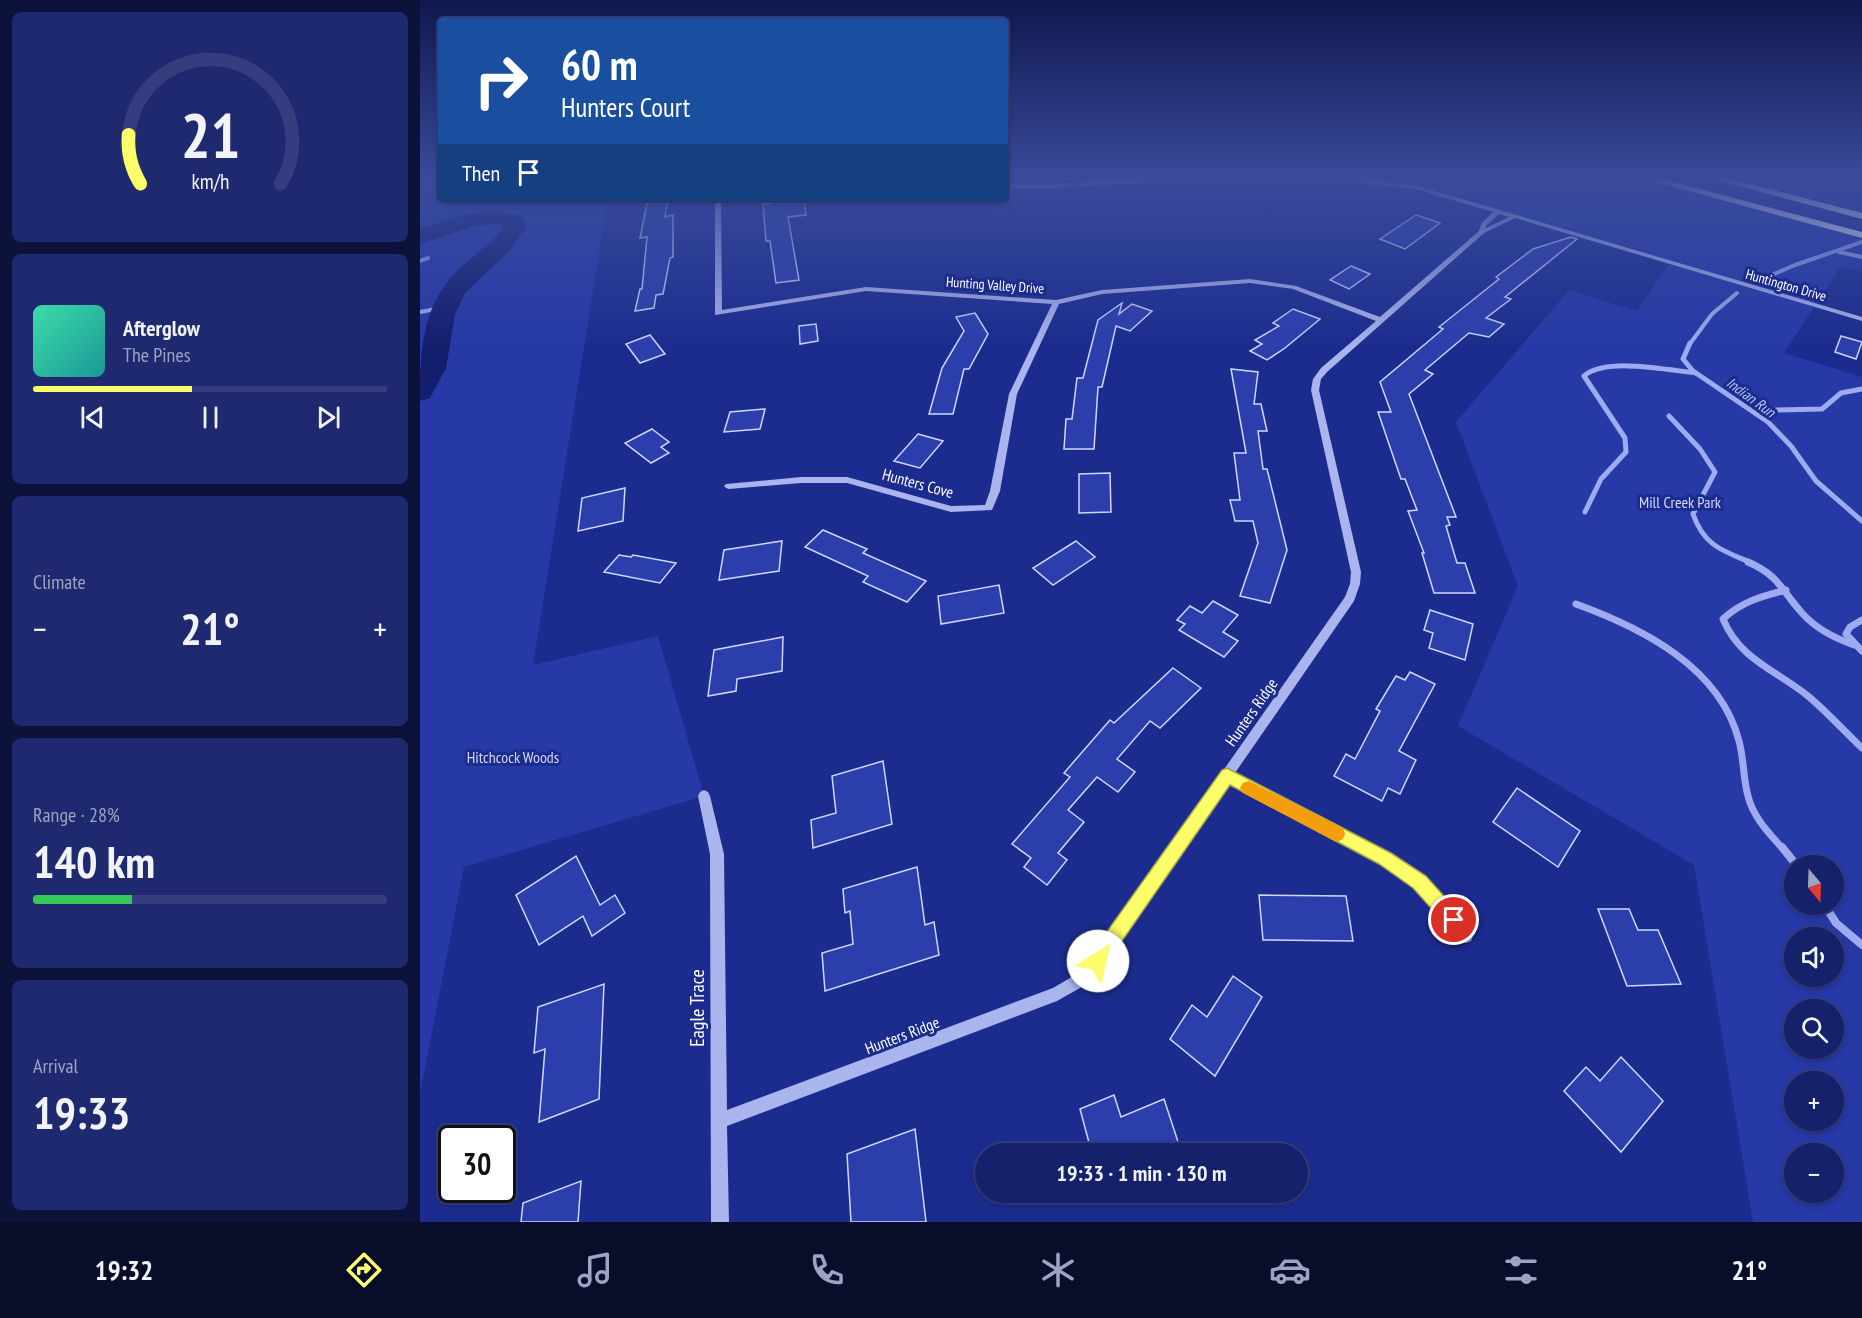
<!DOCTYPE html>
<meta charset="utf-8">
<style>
:root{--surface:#15216a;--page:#1e2970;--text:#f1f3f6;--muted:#9da3c1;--line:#343e7e;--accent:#fbfd69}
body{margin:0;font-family:"PT Sans Narrow",sans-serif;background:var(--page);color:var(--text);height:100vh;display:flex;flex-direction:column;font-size:22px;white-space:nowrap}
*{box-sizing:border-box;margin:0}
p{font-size:20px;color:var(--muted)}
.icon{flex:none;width:33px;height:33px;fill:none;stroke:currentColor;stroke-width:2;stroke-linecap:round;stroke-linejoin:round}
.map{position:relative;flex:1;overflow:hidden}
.panel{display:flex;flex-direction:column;gap:12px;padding:12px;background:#0c123a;width:420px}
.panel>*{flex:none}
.guide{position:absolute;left:18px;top:18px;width:570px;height:183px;border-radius:6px;box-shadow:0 3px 9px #0003,0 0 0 2px var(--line);background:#1a4fa0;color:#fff;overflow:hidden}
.needle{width:39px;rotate:161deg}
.tools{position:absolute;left:1364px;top:855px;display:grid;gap:12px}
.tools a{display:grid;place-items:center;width:60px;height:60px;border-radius:50%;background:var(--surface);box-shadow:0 3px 9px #0003,0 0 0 2px var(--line);font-size:30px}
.speed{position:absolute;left:18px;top:1125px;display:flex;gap:12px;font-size:30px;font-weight:700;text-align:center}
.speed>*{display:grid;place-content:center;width:78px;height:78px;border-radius:50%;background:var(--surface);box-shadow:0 3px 9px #0003,0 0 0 2px var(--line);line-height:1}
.speed .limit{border:3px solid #111;border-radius:9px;background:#fff;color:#111}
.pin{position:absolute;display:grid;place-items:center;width:51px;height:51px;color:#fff;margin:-26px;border:3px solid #fff;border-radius:50%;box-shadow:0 2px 6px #0007}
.me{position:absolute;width:66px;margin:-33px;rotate:35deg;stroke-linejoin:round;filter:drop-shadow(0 0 4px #0008)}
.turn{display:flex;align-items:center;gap:21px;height:126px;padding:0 24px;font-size:27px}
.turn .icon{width:78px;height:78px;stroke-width:2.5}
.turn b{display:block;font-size:42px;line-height:51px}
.then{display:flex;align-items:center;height:57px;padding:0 24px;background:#0003;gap:12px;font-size:22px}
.big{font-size:45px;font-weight:700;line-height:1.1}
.panel .card{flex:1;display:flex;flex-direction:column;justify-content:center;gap:9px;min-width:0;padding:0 21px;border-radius:9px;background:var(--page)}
.panel .dial{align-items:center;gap:0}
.dial svg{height:156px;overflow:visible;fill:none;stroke:var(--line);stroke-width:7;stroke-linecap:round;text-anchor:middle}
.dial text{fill:var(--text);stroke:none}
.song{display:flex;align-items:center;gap:18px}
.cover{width:72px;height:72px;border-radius:9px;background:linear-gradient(135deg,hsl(160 70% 55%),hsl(180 70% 35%))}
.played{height:6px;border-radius:3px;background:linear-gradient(90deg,var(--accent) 45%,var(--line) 45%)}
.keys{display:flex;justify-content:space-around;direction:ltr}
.heat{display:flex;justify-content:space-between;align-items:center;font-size:33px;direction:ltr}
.charge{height:9px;border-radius:4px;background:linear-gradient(90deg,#34c759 28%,var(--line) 0)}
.trip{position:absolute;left:555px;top:1143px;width:333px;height:60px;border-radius:30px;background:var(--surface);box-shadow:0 3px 9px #0003,0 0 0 2px var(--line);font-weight:700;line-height:60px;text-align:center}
.tab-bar{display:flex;height:96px;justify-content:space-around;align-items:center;background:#080d2a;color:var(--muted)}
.tab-bar .icon{width:42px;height:42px}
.tab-bar .current{color:var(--accent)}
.tab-bar b{font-size:27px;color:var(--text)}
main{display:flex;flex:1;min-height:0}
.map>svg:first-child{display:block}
.green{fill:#2639a7;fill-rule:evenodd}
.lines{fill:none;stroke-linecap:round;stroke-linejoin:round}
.stream-far3{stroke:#9eabef;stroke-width:4}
.stream-far2{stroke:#9eabef;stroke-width:5}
.stream-far1{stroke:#9eabef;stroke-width:7}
.stream{stroke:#9eabef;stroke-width:8}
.river{fill:#131e6d;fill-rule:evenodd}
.building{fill:#2c3eac;stroke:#d0d6fa;stroke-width:1.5}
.minor{fill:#aab4ed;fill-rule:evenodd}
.highway{fill:#fff;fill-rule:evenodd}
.route{fill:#fbfd69;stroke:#a3a444;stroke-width:1.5}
.slow{fill:#f59e0b}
.labels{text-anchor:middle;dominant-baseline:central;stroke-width:6;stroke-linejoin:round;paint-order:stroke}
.far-street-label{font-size:14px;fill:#fff;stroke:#1c2c8e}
.far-water-label{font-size:15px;font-style:italic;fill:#b6c0f4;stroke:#1c2c8e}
.street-label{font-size:16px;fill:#fff;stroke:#1c2c8e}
.park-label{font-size:16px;fill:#d0d6fa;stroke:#1c2c8e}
.near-street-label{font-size:20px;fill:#fff;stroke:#1c2c8e}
</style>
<main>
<section class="panel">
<div class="card dial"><svg viewBox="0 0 100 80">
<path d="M14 69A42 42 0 1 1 86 69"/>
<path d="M14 69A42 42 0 0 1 8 44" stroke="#fbfd69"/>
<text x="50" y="56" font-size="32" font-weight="700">21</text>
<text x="50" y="72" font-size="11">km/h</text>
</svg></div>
<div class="card">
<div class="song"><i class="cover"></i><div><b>Afterglow</b><p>The Pines</p></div></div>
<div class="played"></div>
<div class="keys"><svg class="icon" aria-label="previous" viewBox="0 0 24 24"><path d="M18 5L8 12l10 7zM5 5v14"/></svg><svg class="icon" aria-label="pause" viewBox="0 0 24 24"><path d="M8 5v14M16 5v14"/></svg><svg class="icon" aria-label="next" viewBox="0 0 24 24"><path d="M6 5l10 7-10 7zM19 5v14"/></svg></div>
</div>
<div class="card"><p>Climate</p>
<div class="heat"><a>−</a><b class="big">21°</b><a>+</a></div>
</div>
<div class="card"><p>Range · 28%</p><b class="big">140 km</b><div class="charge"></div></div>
<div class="card"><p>Arrival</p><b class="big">19:33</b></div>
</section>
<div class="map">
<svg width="1442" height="1222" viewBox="0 0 1442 1222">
<rect width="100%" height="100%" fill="#1c2c8e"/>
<g class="green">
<polygon points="0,177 21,177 21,198 188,198 113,665 238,636 284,796 44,867 0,1094"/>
<path d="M968 177H1223L1442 235V272L1421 266 1364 353 1442 377V1222H1333L1274 865 1038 726 1098 586 1036 422 1149 290 1217 311 1249 264 996 187 971 184ZM1374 866H1413V904H1374ZM1374 938H1413V976H1374ZM1374 1010H1413V1048H1374ZM1374 1082H1413V1120H1374ZM1374 1154H1413V1192H1374Z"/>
<polygon points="1290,177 1442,177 1442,216"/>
</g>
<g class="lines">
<g class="stream-far3">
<polyline points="1419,252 1442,257"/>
<polyline points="0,261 8,258"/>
<polyline points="1338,281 1375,265 1442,242"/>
<polyline points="0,312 26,307"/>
<polyline points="1269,345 1292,314 1317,293"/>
</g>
<g class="stream-far2">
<polyline points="1270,343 1263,359 1273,371 1348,422 1371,446 1396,481 1442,521"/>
<polyline points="1338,414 1357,410 1402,409 1421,393 1442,389"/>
<path d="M1249 416 1280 449 1295 472 1273 514C1284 546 1303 551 1332 563"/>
<path d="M1165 512 1181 479 1206 452 1205 438 1164 376C1186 357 1248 370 1276 373"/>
</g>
<g class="stream-far1">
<path d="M1328 562C1360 576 1361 590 1382 613 1396 629 1414 638 1434 645"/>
<path d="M1366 590C1342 596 1321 602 1303 619 1320 660 1356 670 1388 696 1407 712 1424 731 1442 748"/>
<path d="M1156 604C1222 628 1300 667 1319 741 1324 759 1323 778 1328 796 1333 817 1349 833 1363 849"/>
<polyline points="1442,620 1430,627 1426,634 1442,651"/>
</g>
<g class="stream">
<polyline points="1362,847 1377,866"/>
<polyline points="1404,904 1416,923 1442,945"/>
</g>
<path class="river" d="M71 210 102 216 106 227 90 250 45 293 35 315 26 368 10 398 0 401C0 355 1 306 37 271 52 256 72 245 84 227L81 224 54 226 0 244V229L39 216Z"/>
</g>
<g class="building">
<polygon points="228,198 248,198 245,217 253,215 253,257 250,258 243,294 236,295 234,308 215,311 220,289 222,289 227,237 220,238"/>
<polygon points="384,198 386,215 368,217 379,280 356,283 350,241 346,241 343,204"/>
<polygon points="996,215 1020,223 985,249 960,239"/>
<polygon points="1151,237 1157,239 1085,297 1091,299 1066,318 1084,324 1069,337 1049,333 1005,370 1013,374 989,394 1036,517 1027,517 1030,525 1026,526 1037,563 1045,563 1055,593 1014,593 1002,553 1004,553 988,511 997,510 985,479 981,479 958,412 971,412 960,382 1023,329 1019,327 1079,279 1076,277 1113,249"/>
<polygon points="931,266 950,274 929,289 910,280"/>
<polygon points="702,303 699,314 712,304 732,311 710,331 696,326 682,387 678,387 674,449 644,449 646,419 652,419 657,378 663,378 678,320"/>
<polygon points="873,309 900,319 865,348 847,360 830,351 842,344 835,340 859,326 853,323"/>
<polygon points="555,313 568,334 549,369 544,369 533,414 509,414 522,368 544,331 536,317"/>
<polygon points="396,324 398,341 380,344 379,326"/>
<polygon points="230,335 245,354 220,363 206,344"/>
<polygon points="1421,336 1442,342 1436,359 1415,352"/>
<polygon points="811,369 838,372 834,404 841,404 847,431 838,431 843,469 847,469 867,550 850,603 820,596 838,543 833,521 815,521 810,500 820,500 814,453 826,453"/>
<polygon points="345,409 340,429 304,432 310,412"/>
<polygon points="232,429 249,442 241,447 249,453 231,463 205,443"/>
<polygon points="498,434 523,441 500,468 474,461"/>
<polygon points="690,473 691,512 659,513 659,474"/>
<polygon points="205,488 203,521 158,531 162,498"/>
<polygon points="403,530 447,549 443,553 506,581 487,602 443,582 448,576 385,547"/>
<polygon points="362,541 359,571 299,580 304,550"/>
<polygon points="656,541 675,557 633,585 613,568"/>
<polygon points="199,555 211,557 213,555 256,563 240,583 184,572"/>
<polygon points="579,585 584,613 521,624 518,596"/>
<polygon points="793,601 818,615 803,632 818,641 804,657 759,630 765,624 757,620 770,606 782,613"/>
<polygon points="1010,610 1053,624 1045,660 1009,648 1013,633 1004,630"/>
<polygon points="363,637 362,671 317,679 316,691 288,696 294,650"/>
<polygon points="753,668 781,688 740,728 730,721 697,759 715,772 698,792 677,777 648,810 664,822 638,853 647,860 627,885 604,867 611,858 592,844 650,777 644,773 690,720 694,723"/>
<polygon points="990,672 1015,684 979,751 996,760 980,794 968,788 962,801 914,776 926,754 935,759 960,711 956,709 976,676 985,680"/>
<polygon points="463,761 472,824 393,848 391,820 416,813 412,776"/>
<polygon points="1097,788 1160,831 1138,867 1073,822"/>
<polygon points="156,856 180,905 195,895 205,913 172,936 163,916 119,945 96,895"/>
<polygon points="497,867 505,925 514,922 519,955 405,991 402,953 433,944 430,911 425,913 423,889"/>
<polygon points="839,895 926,896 933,941 843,940"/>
<polygon points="1178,909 1209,909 1218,930 1238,930 1261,984 1207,986"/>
<polygon points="813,976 842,997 795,1076 750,1039 772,1005 787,1017"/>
<polygon points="184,984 179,1099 119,1122 125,1049 114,1053 118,1007"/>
<polygon points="1201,1057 1243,1101 1201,1152 1144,1091 1166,1067 1180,1081"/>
<polygon points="694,1095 701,1117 744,1099 762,1154 672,1154 660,1109"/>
<polygon points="495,1129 506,1222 431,1222 427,1154"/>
<polygon points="161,1181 158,1222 101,1222 103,1203"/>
</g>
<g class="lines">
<g class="minor">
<polygon points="753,177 790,177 787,179 613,189 585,188 585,184 613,185"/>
<path d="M927 177 998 186 1442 317V321L1095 218 1064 233 907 372 901 379 899 390 941 572 940 584 934 601 815 773 970 853 1005 877 1051 931 1053 936 1051 941 1046 943 1041 941 995 887 960 863 809 782 683 966 660 988 637 1001 307 1126 309 1222H291L290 854 278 796 280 792 284 790 288 792 290 796 304 854 307 1110 633 988 650 978 673 956 925 597 930 584 931 572 891 390 893 379 901 368 956 321 873 289 830 283 682 294 639 304 597 394 580 491 572 510 531 512 427 483H381L309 489 306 488 304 486 306 484 381 477H427L531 506 565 505 570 491 589 394 632 304 446 291 295 315V198H301L302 310 446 287 636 300 682 290 830 279 876 286 960 317 1059 231 1061 224 1073 212 995 189 947 184ZM1079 214 1089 217 1066 228V226Z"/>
</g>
<g class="highway">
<polygon points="1218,177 1235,177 1442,232 1442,238"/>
<polygon points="1285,177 1303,177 1442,213 1442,219"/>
</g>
</g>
<linearGradient id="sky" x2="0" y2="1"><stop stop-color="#0f184e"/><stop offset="0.51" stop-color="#3a4b9b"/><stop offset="1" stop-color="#3a4b9b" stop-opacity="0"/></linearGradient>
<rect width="1442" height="348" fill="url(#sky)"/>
<polygon class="route" points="807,768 971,853 1006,876 1040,914 1042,920 1040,926 1034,929 1027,926 993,888 959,864 810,785 684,967 678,970 671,967 669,961 671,954 802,770"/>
<polygon class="slow" points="829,781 923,828 925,834 923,839 917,842 911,839 823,793 820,788 823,783"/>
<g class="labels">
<g class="far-street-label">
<text transform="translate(575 285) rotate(4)">Hunting Valley Drive</text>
<text transform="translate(1366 285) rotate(16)">Huntington Drive</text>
</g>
<g class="far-water-label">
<text transform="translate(1331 397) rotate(36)">Indian Run</text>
</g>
<g class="street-label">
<text transform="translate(498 483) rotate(15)">Hunters Cove</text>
<text transform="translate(831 712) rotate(-55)">Hunters Ridge</text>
<text transform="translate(482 1035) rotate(-21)">Hunters Ridge</text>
</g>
<g class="park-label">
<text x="1260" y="502">Mill Creek Park</text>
<text x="93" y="757">Hitchcock Woods</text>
</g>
<g class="near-street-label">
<text transform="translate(277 1008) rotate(-90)">Eagle Trace</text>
</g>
</g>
</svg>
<div class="tools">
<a><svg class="needle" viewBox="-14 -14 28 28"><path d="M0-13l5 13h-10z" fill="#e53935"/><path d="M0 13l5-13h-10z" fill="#9da3c1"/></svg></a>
<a><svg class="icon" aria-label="sound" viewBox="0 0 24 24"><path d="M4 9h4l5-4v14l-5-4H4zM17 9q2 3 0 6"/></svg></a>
<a><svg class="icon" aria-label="search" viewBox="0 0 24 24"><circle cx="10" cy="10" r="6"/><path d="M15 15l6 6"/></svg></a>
<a>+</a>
<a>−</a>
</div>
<div class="speed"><div class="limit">30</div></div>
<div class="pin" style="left:1034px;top:920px;background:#d93025"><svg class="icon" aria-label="arrive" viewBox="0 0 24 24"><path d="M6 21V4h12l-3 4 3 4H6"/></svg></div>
<svg class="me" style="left:678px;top:961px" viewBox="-20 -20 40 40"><circle r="19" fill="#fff"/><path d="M0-13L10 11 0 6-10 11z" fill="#fbfd69"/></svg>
<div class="trip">19:33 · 1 min · 130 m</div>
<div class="guide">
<div class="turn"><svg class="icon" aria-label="right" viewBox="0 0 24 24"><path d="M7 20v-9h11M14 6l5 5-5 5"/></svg><div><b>60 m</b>Hunters Court</div></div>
<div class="then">Then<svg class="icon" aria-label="arrive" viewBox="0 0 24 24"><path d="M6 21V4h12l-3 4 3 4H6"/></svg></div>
</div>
</div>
</main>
<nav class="tab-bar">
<b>19:32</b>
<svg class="icon current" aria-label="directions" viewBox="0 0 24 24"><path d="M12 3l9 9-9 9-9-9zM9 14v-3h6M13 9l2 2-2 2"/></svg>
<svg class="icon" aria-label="music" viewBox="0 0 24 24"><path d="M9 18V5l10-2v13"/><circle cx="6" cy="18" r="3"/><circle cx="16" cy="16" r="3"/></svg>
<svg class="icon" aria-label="phone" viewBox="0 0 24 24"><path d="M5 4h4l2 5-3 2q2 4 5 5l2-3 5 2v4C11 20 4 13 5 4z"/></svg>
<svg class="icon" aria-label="climate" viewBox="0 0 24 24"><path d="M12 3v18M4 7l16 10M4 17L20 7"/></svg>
<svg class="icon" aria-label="car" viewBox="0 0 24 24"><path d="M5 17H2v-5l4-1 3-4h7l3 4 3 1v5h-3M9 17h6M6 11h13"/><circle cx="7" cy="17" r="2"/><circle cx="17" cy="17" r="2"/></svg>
<svg class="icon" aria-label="filters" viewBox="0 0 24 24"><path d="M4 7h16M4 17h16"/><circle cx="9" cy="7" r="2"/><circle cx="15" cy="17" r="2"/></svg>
<b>21°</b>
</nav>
